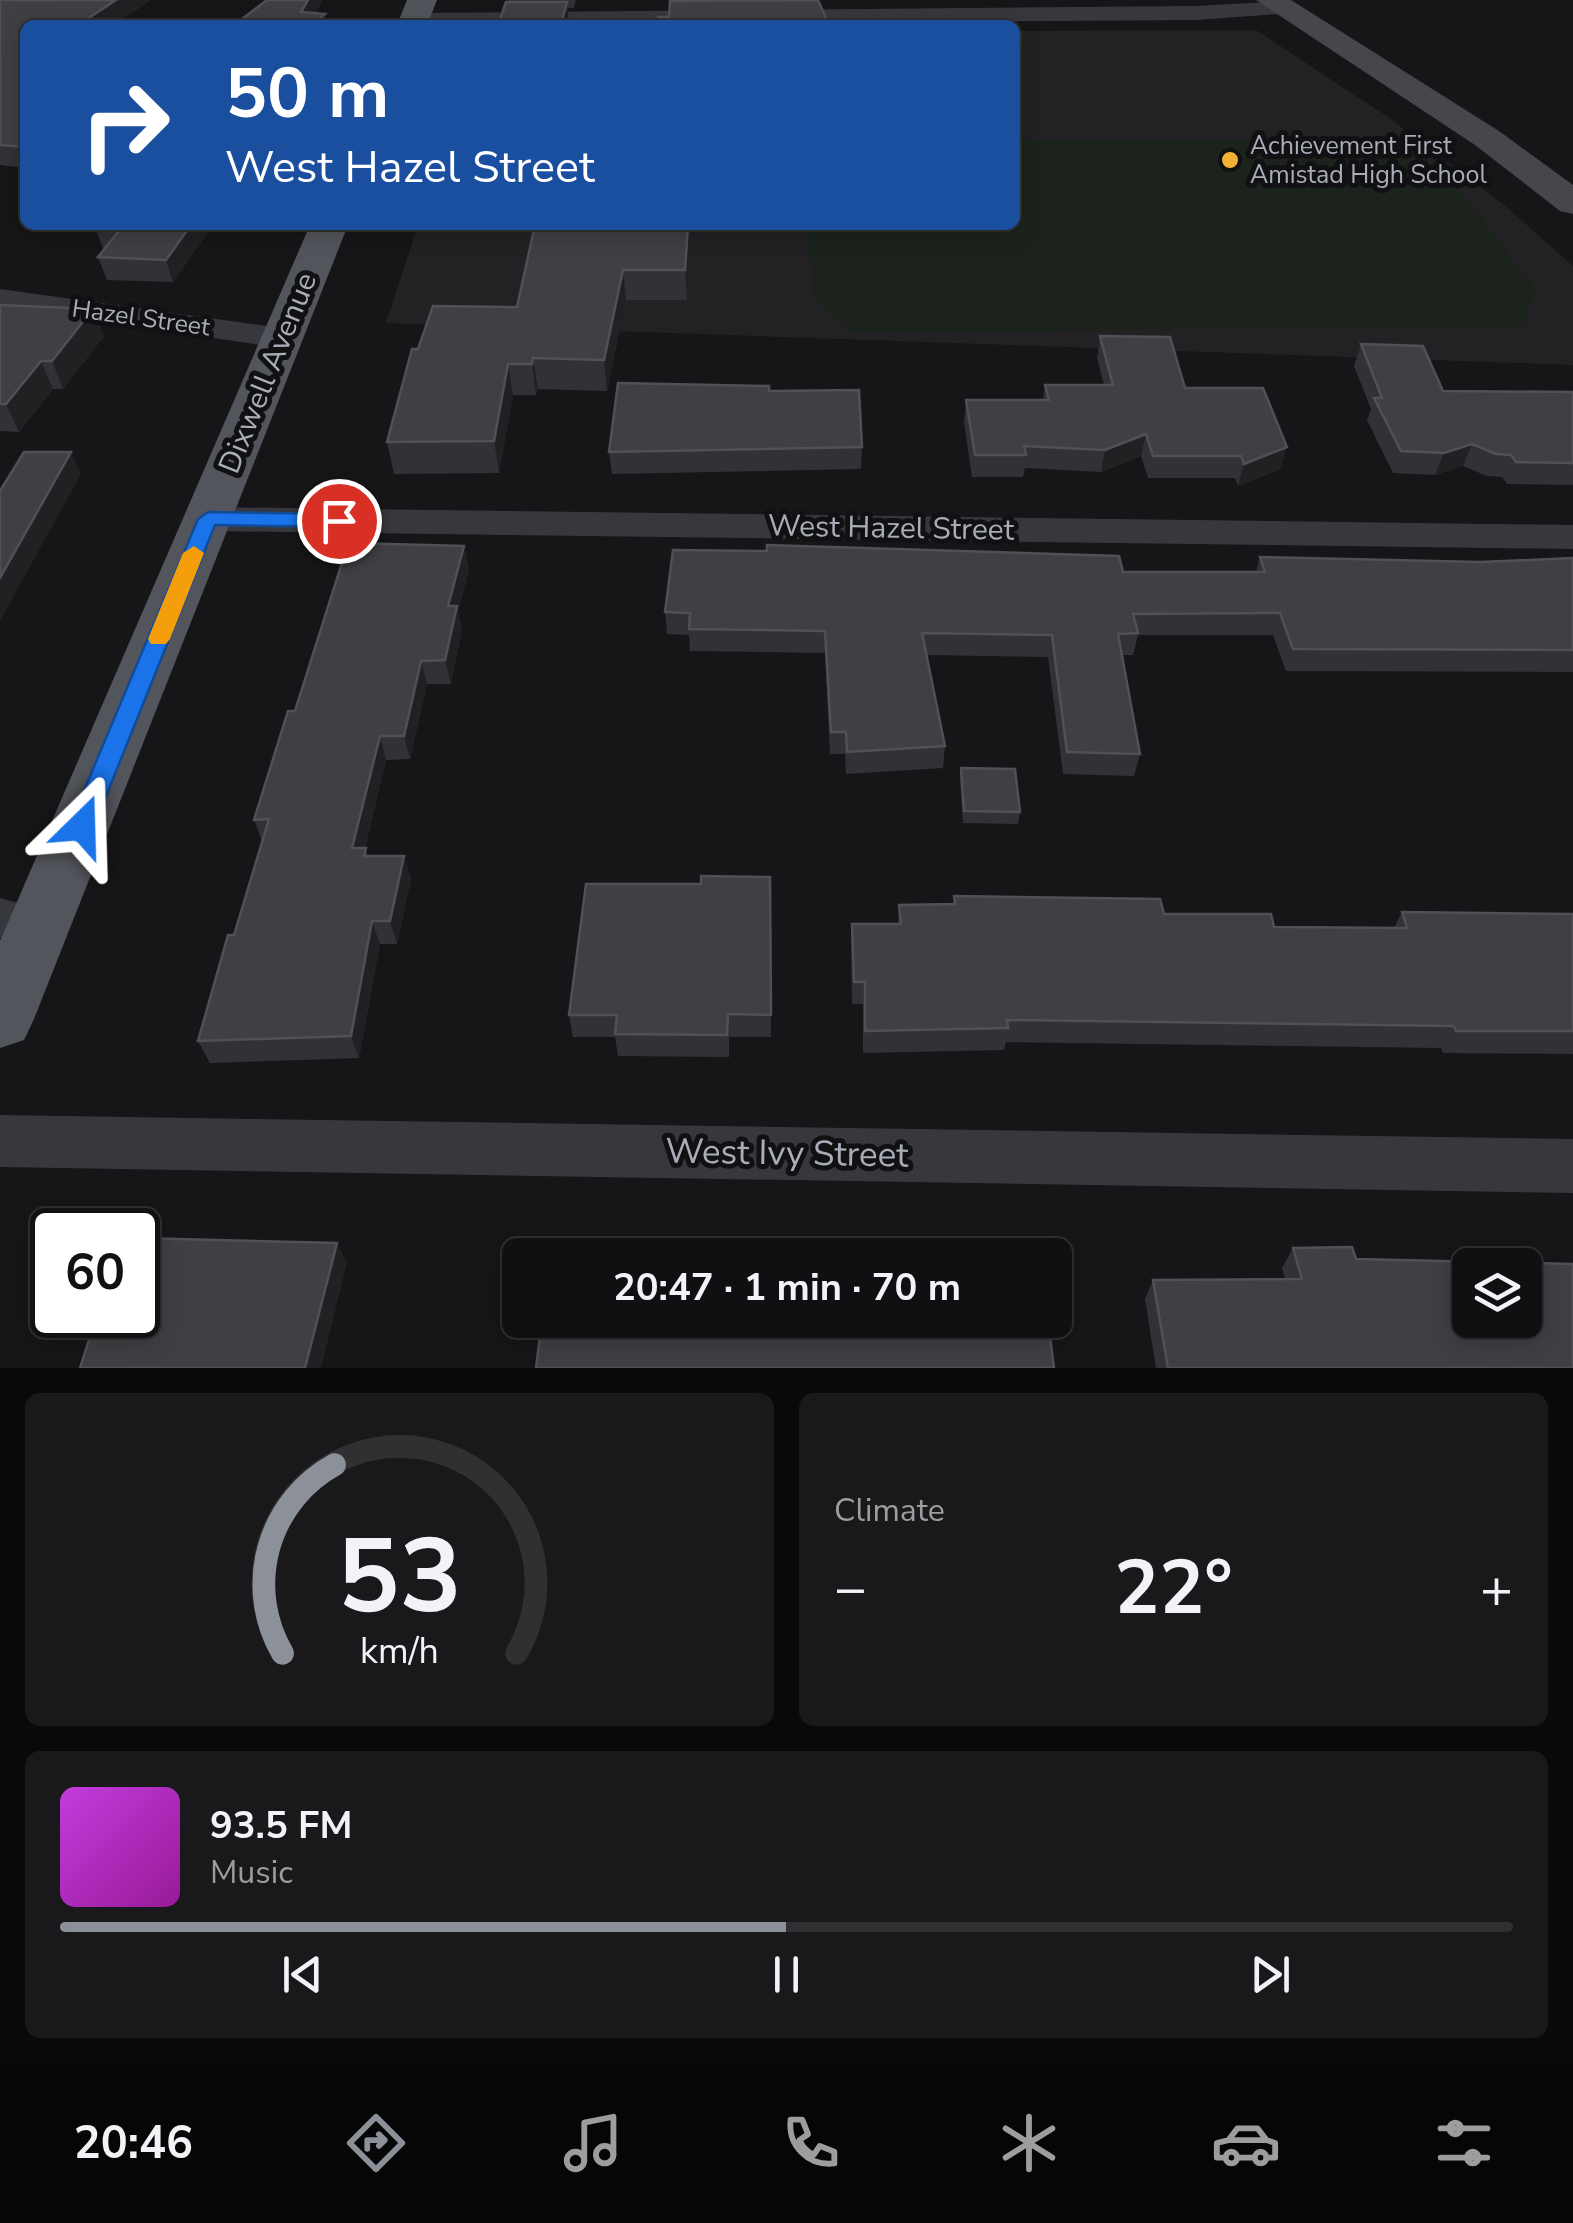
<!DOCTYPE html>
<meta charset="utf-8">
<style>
:root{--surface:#101012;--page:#19191b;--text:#f1f3f6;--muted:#9c9d9f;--line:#303032;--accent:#8c9099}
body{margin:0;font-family:"Nunito Sans",sans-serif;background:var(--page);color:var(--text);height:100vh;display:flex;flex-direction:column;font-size:38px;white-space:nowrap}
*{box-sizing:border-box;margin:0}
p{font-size:32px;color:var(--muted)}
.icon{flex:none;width:55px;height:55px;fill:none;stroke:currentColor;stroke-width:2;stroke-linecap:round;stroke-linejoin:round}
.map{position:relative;height:1368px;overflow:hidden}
.panel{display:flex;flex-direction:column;gap:25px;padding:25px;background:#09090a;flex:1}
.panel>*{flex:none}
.banner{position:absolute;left:20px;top:20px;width:1000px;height:210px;border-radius:15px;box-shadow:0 5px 25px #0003,0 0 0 2px var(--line);background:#1a4fa0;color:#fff;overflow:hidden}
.buttons{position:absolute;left:1452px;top:1248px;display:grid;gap:20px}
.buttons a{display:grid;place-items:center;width:90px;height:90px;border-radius:15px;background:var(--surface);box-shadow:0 5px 25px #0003,0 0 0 2px var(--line);font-size:50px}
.speed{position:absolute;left:30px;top:1208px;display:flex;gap:20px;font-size:50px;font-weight:700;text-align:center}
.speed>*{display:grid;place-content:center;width:130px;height:130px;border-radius:50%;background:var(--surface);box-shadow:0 5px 25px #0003,0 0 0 2px var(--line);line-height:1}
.speed .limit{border:5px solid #111;border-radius:15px;background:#fff;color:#111}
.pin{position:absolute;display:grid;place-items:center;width:85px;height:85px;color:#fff;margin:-42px;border:5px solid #fff;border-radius:50%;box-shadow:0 2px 10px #0007}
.me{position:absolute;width:110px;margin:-55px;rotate:22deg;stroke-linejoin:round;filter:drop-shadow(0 0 8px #0008)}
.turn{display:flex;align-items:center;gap:35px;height:210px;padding:0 40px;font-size:45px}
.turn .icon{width:130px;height:130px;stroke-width:2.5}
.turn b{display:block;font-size:70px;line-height:85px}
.big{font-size:75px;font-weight:700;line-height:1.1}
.panel .widget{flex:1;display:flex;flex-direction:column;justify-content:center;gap:15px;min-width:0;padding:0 35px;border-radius:15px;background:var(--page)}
.panel .dial{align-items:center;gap:0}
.dial svg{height:260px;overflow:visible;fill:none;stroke:var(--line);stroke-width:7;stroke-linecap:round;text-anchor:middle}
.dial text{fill:var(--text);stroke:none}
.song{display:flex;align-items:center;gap:30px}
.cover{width:120px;height:120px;border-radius:15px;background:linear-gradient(135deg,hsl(290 70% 55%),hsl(300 70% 35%))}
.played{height:10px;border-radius:5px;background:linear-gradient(90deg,var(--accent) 50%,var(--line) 50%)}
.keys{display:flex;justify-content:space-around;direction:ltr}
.heat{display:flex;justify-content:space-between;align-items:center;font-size:55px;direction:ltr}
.panel .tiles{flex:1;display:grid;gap:25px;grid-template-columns:1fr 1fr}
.widget:last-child{grid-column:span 2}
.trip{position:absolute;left:502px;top:1238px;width:570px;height:100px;border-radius:15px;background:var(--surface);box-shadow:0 5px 25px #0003,0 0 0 2px var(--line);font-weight:700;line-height:100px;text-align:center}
.dock{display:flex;height:160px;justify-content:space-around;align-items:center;background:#060607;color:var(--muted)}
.dock .icon{width:70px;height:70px}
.dock .on{color:var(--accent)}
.dock b{font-size:45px;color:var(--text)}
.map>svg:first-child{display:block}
.built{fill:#222225}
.green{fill:#1c231d}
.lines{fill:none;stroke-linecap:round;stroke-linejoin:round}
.minor{fill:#37383d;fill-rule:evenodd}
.secondary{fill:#45474d;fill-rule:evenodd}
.primary{fill:#53555c;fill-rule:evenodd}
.wall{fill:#323236}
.shaded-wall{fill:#212124}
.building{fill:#3f3f44;stroke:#4f5156;stroke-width:2.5;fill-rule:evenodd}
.route{fill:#1a73e8;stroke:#114b97;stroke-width:2.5}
.slow{fill:#f59e0b}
.poi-dot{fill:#f2b134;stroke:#111113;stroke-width:4}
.labels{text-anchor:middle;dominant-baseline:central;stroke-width:10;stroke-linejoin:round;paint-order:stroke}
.far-poi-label{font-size:25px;fill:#a8adb8;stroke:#111113;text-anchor:start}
.far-street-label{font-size:25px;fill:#a8adb8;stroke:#111113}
.street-label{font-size:30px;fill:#a8adb8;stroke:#111113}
.near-street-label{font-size:35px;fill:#a8adb8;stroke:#111113}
</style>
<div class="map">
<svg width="1573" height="1368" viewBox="0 0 1573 1368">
<rect width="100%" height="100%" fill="#161618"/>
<polygon class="built" points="1256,30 1388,117 1503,204 1573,266 1573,365 386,323 418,225 1015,225 1015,31"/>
<polygon class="green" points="1390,138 1441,164 1535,289 1523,326 853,333 814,300 807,225 1015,225 1015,141"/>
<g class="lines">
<g class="minor">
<polygon points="1284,1 1292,3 1295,8 1292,13 1196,20 406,25 402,20 414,13 1196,6"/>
<polygon points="0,289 282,328 293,331 298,338 293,345 282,348 0,307"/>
<polygon points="208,507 1573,525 1573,549 208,531 195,527 189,519 195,511"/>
<polygon points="0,898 58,914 65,928 58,942 40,948 0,938"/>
<polygon points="0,1115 1573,1139 1573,1193 0,1167"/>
</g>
<polygon class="secondary" points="1256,0 1291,0 1499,131 1573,185 1573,214 1560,211 1475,145"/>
<g class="primary">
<polygon points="407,0 437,0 427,25 397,25"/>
<polygon points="310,225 348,225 34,1019 24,1040 0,1048 0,941"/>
</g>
</g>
<g class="wall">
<polygon points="0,0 151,0 114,25 25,25 25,168 0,165"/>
<polygon points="508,0 576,0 574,8 568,8 569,21 658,21 669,17 672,0 818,0 829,25 498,25"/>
<polygon points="94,225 213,225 173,282 107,280 98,257 106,248 103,248"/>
<polygon points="691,225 687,300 626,300 607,391 538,389 536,395 513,395 499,473 394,474 387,442 418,349 517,307"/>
<polygon points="0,305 93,309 104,336 63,389 53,389 19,432 0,431"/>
<polygon points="1100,336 1185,388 1281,469 1238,486 1235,478 1148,478 1141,456 1101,472 1025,468 1023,477 972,477 964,422 966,400 1043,400 1045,385 1104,385 1097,358"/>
<polygon points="1361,344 1443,391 1573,392 1573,485 1507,484 1502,477 1487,476 1463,466 1435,475 1393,473 1367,420 1371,409 1354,366"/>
<polygon points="769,391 862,447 861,469 612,474 609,452"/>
<polygon points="464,546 469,569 458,612 462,630 451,684 427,684 410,759 386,760 365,848 368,856 404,856 411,879 397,944 380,944 359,1058 210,1063 198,1041 234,935 262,841 254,820 295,711"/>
<polygon points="1260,557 1481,562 1573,558 1573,672 1286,671 1273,635 1138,635 1133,655 1122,655 1140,754 1134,776 1063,774 1048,657 927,655 945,746 943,768 846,774 845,754 830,754 825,653 690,651 689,635 667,634 665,612 1123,572 1256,572"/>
<polygon points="961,768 1020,812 1018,824 963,823 960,780"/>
<polygon points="770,877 771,1037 729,1037 729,1057 618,1056 615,1037 573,1037 569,1015 701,884"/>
<polygon points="954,896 1164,914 1274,927 1394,928 1402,912 1573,914 1573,1054 1443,1053 1441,1048 1006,1042 1004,1050 863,1053 863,1004 852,1004 851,946 852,924 898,924 899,905 953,904"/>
<polygon points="1293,1248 1356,1259 1573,1368 1156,1368 1145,1299 1153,1280 1285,1279 1282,1268"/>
</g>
<g class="shaded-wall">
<polygon points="116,0 151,0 114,25 78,25"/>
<polygon points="308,0 323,0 309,25 301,12"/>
<polygon points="567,2 569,25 562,21"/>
<polygon points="325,14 327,25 312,25"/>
<polygon points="191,225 213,225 173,282 166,260"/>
<polygon points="688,225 691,225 687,300 685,270"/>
<polygon points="623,270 626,300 607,391 604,360"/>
<polygon points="93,309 104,336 63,389 52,361"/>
<polygon points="533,358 538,389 536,395 532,364"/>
<polygon points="41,361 53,389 19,432 6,404"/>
<polygon points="508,364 513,395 499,473 494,441"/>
<polygon points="1146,434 1141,456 1101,472 1105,450"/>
<polygon points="1472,444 1463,466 1435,475 1444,453"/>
<polygon points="1287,447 1281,469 1238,486 1244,464"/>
<polygon points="71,452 81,474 0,621 0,578"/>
<polygon points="464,546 469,569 458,612 462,630 451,684 445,660 448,606"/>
<polygon points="421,661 427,684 410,759 404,736"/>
<polygon points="380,736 386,760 360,871 352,848"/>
<polygon points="404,856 411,879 397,944 390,921"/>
<polygon points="372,921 380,944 359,1058 351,1036"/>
<polygon points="337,1243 347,1263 321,1368 305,1368"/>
<polygon points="634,1320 640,1320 637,1361 633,1338"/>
</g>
<g class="building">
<polygon points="0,0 116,0 78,25 25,25 25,147 0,145"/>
<polygon points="267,0 308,0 301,12 325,14 312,25 234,25"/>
<polygon points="818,0 829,25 498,25 506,2 567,2 562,21 658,21 658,17 669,17 670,1"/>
<polygon points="94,225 191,225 166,260 98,257 123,226"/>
<polygon points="535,225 688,225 685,270 623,270 604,360 533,358 532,364 508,364 494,441 387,442 412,349 418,349 433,306 517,307"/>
<polygon points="0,305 93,309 52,361 41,361 6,404 0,404"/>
<polygon points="1100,336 1170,337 1185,388 1263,388 1287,447 1244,464 1241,456 1153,456 1146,434 1105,450 1024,446 1026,455 975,455 966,400 1049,400 1045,385 1113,385"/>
<polygon points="1361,344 1423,346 1443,391 1573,392 1573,463 1516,462 1511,455 1496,454 1472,444 1444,453 1401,451 1374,398 1382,398"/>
<polygon points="618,383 769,386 769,391 859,390 862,447 609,452"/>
<polygon points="24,452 71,452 0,578 0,491"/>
<polygon points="351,543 464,546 448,606 457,606 445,660 421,661 404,736 380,736 352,848 366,848 364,856 404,856 390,921 372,921 351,1036 198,1041 228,935 234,935 269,819 254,820 288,711 295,711 347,547"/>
<polygon points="767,545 1119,556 1123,572 1265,572 1260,557 1481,562 1573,558 1573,650 1293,649 1280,613 1133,614 1138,633 1118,634 1140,754 1067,752 1052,635 922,633 945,746 847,752 846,732 831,732 825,631 689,629 690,613 665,612 673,550 767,551"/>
<polygon points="961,768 1015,769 1020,812 964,811"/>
<polygon points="701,876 770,877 771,1015 728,1014 727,1035 615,1034 617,1015 569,1015 586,884 701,884"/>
<polygon points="954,896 1160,899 1164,914 1271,914 1274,927 1407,928 1402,912 1573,914 1573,1031 1456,1031 1454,1026 1007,1020 1008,1028 865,1031 865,982 854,982 852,924 901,924 899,905 955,904"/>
<polygon points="138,1238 337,1243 305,1368 80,1368 97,1315 138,1315"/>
<rect x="751" y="1243" width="124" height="12"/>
<path d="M1352 1247 1356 1259 1573 1264V1368H1168L1153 1280 1302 1279 1293 1248ZM1470 1265H1525V1320H1470Z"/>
<polygon points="542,1320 634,1320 633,1338 740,1339 741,1320 1048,1320 1054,1368 536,1368"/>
</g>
<polygon class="route" points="208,512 339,514 349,521 339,527 215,525 94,826 91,832 73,832 69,826 198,519"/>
<polygon class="slow" points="194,546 204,553 170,639 166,644 151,644 148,639 183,553"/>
<circle class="poi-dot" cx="1230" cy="160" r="10"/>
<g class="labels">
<g class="far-poi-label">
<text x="1250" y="146">Achievement First<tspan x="1250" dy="29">Amistad High School</tspan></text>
</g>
<g class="far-street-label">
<text transform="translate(141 318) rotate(8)">Hazel Street</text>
</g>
<g class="street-label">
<text transform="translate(268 373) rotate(-68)">Dixwell Avenue</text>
<text transform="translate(891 528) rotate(1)">West Hazel Street</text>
</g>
<g class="near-street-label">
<text transform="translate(787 1153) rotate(1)">West Ivy Street</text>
</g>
</g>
</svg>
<div class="buttons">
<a><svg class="icon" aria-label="layers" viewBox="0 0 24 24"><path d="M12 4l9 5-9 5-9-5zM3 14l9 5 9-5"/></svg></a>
</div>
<div class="speed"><div class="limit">60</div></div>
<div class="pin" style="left:339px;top:521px;background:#d93025"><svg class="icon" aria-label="arrive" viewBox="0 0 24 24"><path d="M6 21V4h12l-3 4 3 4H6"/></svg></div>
<svg class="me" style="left:82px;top:826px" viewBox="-20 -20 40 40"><path d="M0-17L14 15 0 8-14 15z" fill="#1a73e8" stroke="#fff" stroke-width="4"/></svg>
<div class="trip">20:47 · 1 min · 70 m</div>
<div class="banner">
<div class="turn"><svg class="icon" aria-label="right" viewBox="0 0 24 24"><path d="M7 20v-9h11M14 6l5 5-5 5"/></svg><div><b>50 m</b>West Hazel Street</div></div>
</div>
</div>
<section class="panel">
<div class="tiles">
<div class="widget dial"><svg viewBox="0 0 100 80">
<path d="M14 69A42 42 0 1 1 86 69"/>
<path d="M14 69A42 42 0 0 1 30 11" stroke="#8c9099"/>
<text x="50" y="56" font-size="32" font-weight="700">53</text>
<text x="50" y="72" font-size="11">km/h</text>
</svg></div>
<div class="widget"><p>Climate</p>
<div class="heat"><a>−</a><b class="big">22°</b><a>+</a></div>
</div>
<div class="widget">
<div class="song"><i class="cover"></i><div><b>93.5 FM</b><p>Music</p></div></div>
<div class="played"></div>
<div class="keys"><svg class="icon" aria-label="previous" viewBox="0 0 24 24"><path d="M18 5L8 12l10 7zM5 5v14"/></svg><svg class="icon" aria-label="pause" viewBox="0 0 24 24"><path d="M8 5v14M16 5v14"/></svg><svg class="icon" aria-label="next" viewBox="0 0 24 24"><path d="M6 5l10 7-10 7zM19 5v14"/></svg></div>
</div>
</div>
</section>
<nav class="dock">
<b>20:46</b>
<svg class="icon on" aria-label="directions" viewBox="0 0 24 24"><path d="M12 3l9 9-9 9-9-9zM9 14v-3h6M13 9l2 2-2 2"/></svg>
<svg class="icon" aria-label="music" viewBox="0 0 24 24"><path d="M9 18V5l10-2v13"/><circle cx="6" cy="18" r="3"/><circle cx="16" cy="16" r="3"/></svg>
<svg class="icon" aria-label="phone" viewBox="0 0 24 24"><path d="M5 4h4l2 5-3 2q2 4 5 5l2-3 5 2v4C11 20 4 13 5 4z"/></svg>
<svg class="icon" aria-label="climate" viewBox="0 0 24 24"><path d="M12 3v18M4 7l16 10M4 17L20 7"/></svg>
<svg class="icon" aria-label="car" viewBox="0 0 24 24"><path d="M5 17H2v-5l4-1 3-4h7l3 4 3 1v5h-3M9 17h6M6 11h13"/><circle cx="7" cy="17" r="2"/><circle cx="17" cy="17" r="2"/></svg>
<svg class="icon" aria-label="filters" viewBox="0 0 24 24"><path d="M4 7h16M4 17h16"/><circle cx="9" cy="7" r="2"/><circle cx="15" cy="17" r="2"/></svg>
</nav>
